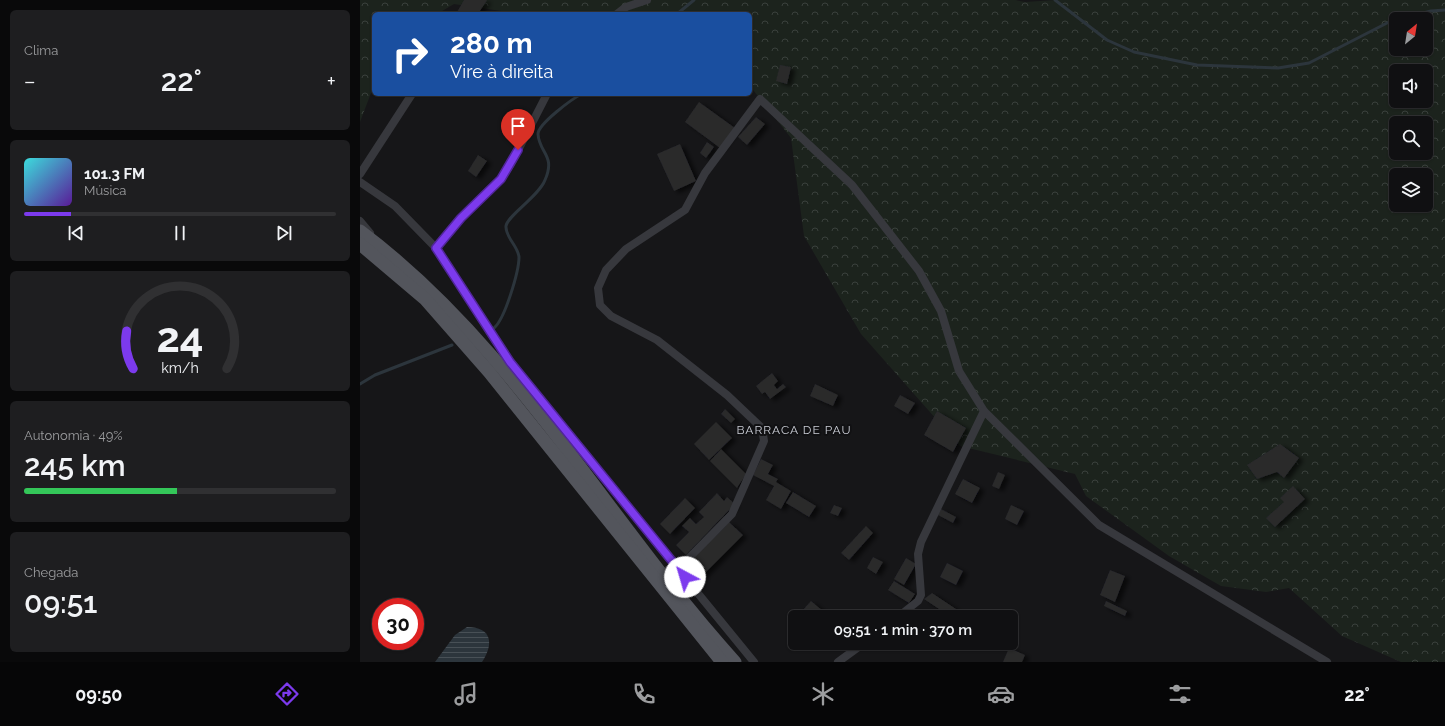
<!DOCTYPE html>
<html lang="pt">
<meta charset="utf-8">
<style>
:root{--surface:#101012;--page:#1e1e20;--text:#f1f3f6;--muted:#9c9d9f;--line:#303032;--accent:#7c3aed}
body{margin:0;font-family:Raleway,sans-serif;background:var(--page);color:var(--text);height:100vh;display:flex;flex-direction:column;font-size:15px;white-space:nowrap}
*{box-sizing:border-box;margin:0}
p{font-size:13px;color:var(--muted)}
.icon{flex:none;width:22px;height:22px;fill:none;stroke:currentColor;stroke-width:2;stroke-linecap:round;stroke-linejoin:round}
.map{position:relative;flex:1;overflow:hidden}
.details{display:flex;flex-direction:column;gap:10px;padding:10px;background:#09090a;width:360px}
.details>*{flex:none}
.guide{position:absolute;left:12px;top:12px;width:380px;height:84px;border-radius:6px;box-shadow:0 1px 3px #0004,0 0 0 1px var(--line);background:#1a4fa0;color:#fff;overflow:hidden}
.needle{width:26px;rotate:30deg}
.fabs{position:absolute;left:1029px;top:12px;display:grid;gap:8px}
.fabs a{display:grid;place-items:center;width:44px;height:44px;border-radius:6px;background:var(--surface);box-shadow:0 1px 3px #0004,0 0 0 1px var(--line);font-size:20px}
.speed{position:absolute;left:12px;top:598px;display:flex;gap:8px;font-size:20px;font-weight:700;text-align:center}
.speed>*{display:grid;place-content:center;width:52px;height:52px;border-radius:50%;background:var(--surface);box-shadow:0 1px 3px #0004,0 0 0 1px var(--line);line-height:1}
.speed .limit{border:6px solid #d22;background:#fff;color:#111}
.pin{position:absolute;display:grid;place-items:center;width:34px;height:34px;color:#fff;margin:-41px -17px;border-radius:50% 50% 50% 0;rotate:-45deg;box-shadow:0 0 4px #0007}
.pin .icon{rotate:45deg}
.me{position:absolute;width:44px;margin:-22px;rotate:321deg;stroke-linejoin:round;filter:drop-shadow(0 0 3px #0008)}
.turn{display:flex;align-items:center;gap:14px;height:84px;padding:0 12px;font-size:18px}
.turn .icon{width:52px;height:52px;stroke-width:2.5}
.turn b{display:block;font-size:28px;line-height:34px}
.big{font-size:30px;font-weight:600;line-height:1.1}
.details .widget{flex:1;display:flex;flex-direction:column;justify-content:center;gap:6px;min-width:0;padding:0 14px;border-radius:6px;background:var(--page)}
.details .dial{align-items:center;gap:0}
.dial svg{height:104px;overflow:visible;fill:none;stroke:var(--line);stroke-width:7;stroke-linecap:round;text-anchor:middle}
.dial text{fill:var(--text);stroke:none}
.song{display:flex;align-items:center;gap:12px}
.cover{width:48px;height:48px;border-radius:6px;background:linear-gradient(135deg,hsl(180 70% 55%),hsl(270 70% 35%))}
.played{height:4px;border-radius:2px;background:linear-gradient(90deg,var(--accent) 15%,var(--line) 15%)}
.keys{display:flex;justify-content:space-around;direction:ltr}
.heat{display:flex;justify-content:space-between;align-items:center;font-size:22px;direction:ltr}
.charge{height:6px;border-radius:3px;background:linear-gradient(90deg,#34c759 49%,var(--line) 0)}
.trip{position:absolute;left:428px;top:610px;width:230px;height:40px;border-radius:6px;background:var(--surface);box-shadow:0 1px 3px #0004,0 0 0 1px var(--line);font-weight:600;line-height:40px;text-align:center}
.tabs{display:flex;height:64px;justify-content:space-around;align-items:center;background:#060607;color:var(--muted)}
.tabs .icon{width:28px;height:28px}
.tabs .active{color:var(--accent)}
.tabs b{font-size:18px;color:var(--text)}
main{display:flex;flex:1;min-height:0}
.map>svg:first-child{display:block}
.forest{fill:url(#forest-crowns);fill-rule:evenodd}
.water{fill:url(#water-rules)}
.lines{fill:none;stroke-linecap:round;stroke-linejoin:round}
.stream{stroke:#2c353c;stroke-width:3}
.building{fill:#29292c;filter:url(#shadow)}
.minor{stroke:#37383d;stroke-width:8}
.primary{stroke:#53555c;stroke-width:13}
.route-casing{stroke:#51269a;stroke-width:10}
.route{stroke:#7c3aed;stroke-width:7}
.labels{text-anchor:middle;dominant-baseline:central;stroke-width:4;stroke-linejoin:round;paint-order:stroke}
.neighbourhood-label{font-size:12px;letter-spacing:1px;fill:#c9ccd4;stroke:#111113}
</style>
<main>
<section class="details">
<div class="widget"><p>Clima</p>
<div class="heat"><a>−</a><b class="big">22°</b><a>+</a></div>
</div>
<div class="widget">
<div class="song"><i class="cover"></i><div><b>101.3 FM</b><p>Música</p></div></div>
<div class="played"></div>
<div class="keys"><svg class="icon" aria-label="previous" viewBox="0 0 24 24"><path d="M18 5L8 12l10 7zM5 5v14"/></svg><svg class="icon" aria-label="pause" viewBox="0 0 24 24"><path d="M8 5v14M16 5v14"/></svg><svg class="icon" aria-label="next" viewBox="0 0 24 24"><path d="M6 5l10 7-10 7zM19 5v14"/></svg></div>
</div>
<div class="widget dial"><svg viewBox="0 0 100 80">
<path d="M14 69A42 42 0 1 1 86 69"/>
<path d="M14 69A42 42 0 0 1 9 40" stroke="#7c3aed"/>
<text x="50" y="56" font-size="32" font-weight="700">24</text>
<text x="50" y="72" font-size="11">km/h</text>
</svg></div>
<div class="widget"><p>Autonomia · 49%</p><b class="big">245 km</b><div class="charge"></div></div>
<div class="widget"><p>Chegada</p><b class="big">09:51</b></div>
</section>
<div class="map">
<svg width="1085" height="662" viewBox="0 0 1085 662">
<defs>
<pattern id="forest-crowns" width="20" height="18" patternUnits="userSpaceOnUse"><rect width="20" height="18" fill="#1c231d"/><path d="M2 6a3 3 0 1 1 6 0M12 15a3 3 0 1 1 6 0" fill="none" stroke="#3a403c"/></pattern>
<pattern id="water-rules" width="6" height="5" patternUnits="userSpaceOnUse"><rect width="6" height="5" fill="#2c353c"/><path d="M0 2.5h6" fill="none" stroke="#485056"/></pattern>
<filter id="shadow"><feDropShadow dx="4.5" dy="2.5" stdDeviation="2" flood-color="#0009"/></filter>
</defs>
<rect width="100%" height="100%" fill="#161618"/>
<path class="forest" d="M0 0H655L665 2 696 0H1085V662H1041L982 636 929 588 906 592 861 586 809 556 726 496 715 474 600 446 501 334 444 236 431 138 390 86V14H161L94 4 77 14H14V85L0 122ZM1036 19H1066V49H1036ZM1036 71H1066V101H1036ZM1036 123H1066V153H1036ZM1036 175H1066V205H1036Z"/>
<path class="water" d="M107 627C132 627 134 644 122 662H75L95 635Z"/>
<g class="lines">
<g class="stream">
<polyline points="695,0 747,40 774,52 837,65 918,68 949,63 1029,22 1036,20"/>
<polyline points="317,14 334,0"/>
<polyline points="1041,19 1071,11 1085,10"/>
<path d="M134 328C145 319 159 271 159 257 158 246 145 237 146 226 147 216 179 196 185 180 196 155 179 153 178 134 178 124 213 98 222 94"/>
<polyline points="0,384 15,375 92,345"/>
</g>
</g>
<g class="building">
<polygon points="104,0 127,0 118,14 101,14 97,12"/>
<polygon points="420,65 431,67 427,84 416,81"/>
<polygon points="339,102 375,128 360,148 325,122"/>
<polygon points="396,117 405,124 387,145 378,137"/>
<polygon points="347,142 354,147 346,158 340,153"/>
<polygon points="320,144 336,181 314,191 297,154"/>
<polygon points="118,155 127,161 116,177 108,171"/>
<polygon points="412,373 418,381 414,385 417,389 423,384 426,387 410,399 405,392 402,394 396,386"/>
<polygon points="455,384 478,395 473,406 450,396"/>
<polygon points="540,395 555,403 548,414 534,406"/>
<polygon points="365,409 375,419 371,423 361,414"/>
<polygon points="577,411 606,428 593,452 564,435"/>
<polygon points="356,422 372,438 349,460 334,444"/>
<polygon points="920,444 939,458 924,478 917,472 897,479 887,465"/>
<polygon points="361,449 386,474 377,488 350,461"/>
<polygon points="401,459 413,465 408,474 418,479 416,482 431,491 421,509 406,500 414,486 393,475"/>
<polygon points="638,472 645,475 639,489 632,486"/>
<polygon points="603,479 620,488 612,503 595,494"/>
<polygon points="933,486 945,499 915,527 906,518 924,502 920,498"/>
<polygon points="433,492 456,506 449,517 426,503"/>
<polygon points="357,493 364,501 367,497 375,504 326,555 316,545 329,532 322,526 330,518 336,524 344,517 339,512"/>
<polygon points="325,498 335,508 310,534 300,524"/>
<polygon points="474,505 482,508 478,516 470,513"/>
<polygon points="651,505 664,511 657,525 645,519"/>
<polygon points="581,509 596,517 593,523 578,515"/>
<polygon points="369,522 383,535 341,577 328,564"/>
<polygon points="506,526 513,533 489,560 481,553"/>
<polygon points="513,557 523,562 516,574 507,568"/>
<polygon points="546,558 556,564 544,585 534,579"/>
<polygon points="587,563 603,571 596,585 580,577"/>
<polygon points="750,570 765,576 755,602 740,595"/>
<polygon points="534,581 555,594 549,603 528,590"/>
<polygon points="572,593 596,609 591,617 564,599"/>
<polygon points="451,601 470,617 447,617 441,612"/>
<polygon points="746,601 767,611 765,616 744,606"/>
<polygon points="649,648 665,655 662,662 643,662"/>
</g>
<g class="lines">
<g class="minor">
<polyline points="257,14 266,7 287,0"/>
<polyline points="0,174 52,94"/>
<polyline points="0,182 35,206 76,248 149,362 394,662"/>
<polyline points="0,221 10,233"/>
<polyline points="76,248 101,218 141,179 151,164 187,94"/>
<polyline points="298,576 315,565 323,564 372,514 404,441 402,428 367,395 297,340 251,316 240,305 238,288 246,270 266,249 325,210 345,173 400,99 492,185 559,271 581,311 599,371 624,411 739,525 967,662"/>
<polyline points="538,617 558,601 561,595 558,554 561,542 624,411"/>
<polyline points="478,662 504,643"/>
</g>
<g class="primary">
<path d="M0 231C154 346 247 521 375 662"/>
<polyline points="0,244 65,299 129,372 362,662"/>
</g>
</g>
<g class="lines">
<g class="route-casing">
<polyline id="route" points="158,150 141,179 101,218 76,248 150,362 325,577"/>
</g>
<use href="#route" class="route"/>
</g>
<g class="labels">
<g class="neighbourhood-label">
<text x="434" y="430">BARRACA DE PAU</text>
</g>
</g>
</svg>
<div class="fabs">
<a><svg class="needle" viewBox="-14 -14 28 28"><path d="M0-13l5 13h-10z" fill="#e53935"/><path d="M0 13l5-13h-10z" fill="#9c9d9f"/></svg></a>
<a><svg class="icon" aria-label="sound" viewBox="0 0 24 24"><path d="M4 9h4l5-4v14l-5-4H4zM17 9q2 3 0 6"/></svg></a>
<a><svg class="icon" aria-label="search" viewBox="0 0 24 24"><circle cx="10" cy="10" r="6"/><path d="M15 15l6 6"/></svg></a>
<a><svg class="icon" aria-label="layers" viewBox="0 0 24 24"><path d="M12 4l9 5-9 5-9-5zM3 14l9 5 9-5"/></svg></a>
</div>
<div class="speed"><div class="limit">30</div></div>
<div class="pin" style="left:158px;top:150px;background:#d93025"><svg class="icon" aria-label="arrive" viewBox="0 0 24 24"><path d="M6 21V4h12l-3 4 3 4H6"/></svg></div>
<svg class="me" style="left:325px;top:577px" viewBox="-20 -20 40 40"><circle r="19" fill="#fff"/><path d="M0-13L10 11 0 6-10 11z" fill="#7c3aed"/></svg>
<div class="trip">09:51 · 1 min · 370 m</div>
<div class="guide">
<div class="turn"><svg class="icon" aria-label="right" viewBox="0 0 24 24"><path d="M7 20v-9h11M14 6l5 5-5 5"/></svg><div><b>280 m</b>Vire à direita</div></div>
</div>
</div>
</main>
<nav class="tabs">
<b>09:50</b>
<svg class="icon active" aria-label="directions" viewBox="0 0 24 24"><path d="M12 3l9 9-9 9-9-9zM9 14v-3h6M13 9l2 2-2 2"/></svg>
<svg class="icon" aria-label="music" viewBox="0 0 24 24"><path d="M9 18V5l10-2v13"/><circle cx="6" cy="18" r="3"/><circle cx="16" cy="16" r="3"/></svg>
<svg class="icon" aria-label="phone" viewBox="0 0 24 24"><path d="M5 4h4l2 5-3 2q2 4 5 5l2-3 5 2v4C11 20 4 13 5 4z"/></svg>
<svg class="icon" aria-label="climate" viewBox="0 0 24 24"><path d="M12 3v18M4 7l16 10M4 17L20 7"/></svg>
<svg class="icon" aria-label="car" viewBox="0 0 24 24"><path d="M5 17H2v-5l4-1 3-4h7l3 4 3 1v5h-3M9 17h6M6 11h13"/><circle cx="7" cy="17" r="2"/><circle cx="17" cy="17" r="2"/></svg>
<svg class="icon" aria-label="filters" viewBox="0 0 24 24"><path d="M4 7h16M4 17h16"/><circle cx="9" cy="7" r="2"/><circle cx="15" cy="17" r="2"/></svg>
<b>22°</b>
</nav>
